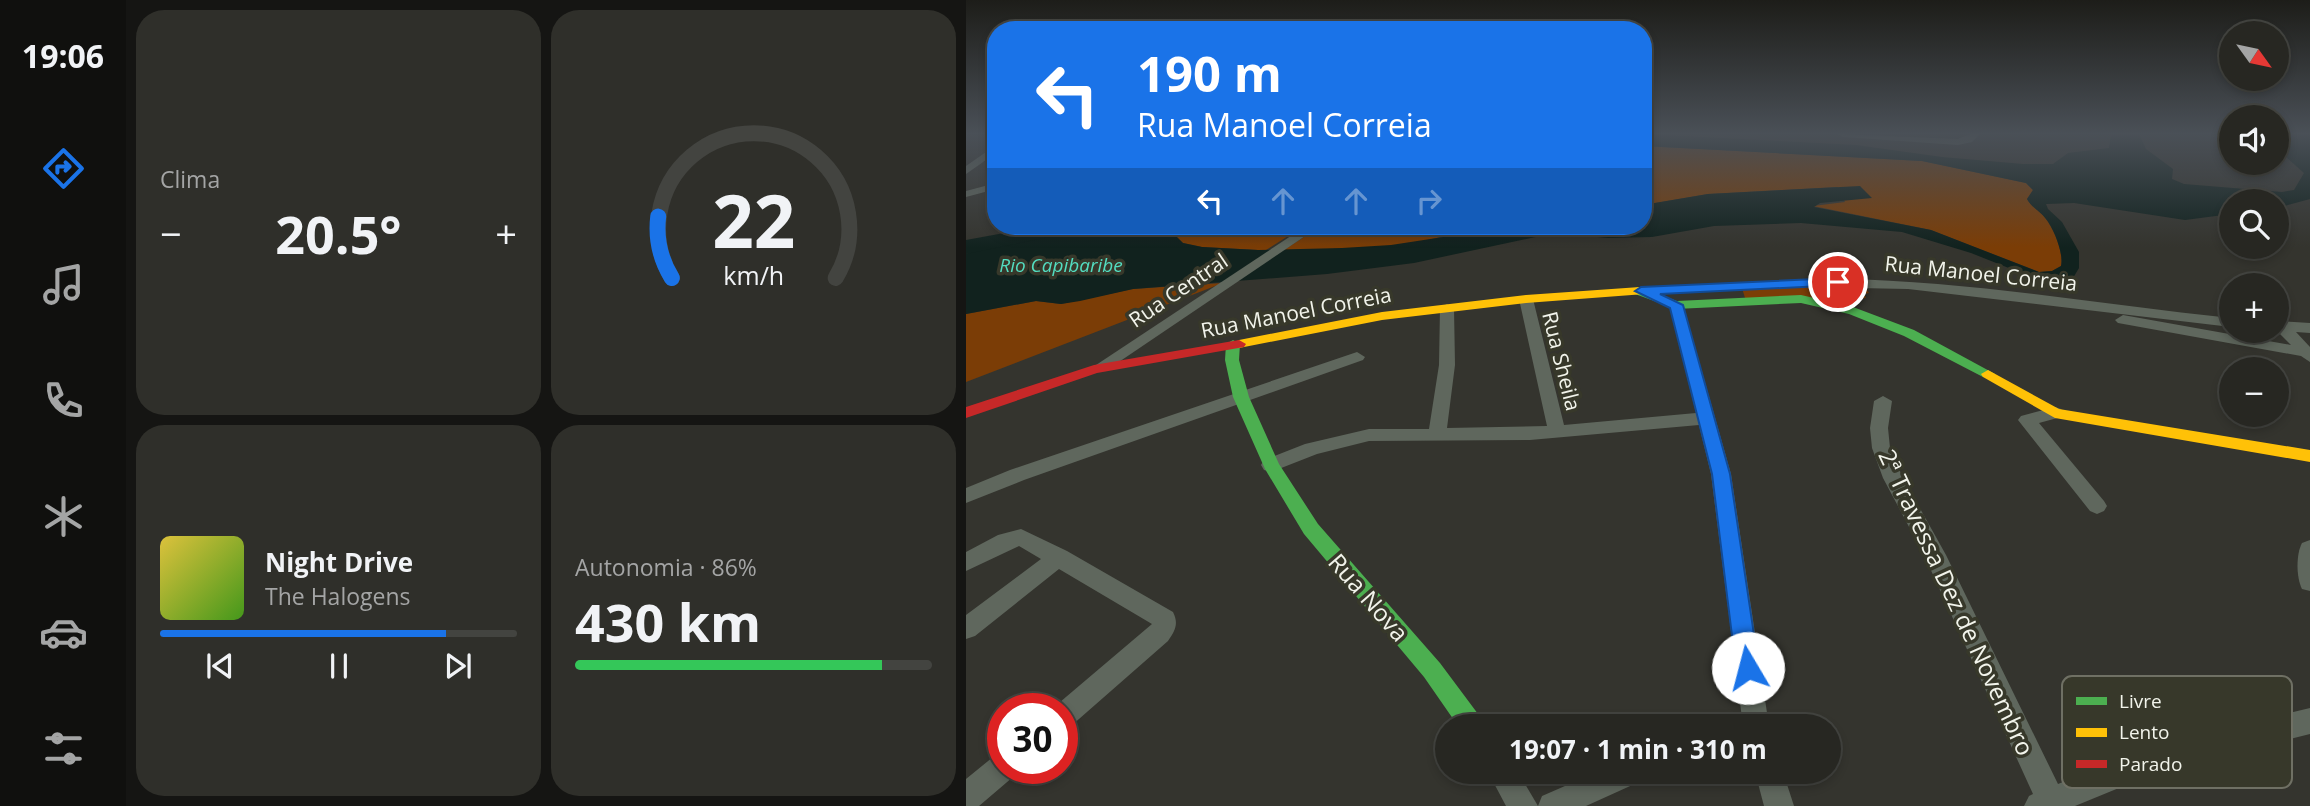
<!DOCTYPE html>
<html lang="pt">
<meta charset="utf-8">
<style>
:root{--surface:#272722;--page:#2f2f2a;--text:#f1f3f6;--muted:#a4a5a5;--line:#434440;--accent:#1a73e8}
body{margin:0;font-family:"Open Sans",sans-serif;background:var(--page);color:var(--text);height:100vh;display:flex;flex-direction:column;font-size:26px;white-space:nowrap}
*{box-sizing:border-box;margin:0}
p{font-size:23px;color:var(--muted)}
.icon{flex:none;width:38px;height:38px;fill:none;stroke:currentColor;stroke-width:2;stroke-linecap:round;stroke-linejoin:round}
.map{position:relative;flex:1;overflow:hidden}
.drawer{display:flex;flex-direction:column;gap:10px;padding:10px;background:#151513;width:840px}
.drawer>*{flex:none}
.banner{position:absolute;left:21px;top:21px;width:665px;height:214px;border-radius:28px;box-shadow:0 4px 10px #0003,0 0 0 2px var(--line);background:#1a73e8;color:#fff;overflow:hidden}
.needle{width:46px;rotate:123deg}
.tools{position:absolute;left:1253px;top:21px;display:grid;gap:14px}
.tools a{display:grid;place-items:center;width:70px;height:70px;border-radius:50%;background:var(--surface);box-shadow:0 4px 10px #0003,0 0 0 2px var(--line);font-size:35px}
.speed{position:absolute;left:21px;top:693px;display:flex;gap:14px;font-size:35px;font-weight:700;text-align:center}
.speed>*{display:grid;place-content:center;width:91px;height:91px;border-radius:50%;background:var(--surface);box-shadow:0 4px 10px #0003,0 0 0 2px var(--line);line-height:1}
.speed .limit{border:10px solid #d22;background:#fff;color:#111}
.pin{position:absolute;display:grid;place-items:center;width:60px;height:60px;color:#fff;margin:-30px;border:4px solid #fff;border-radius:50%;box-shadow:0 2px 7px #0007}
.me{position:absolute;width:77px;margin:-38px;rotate:352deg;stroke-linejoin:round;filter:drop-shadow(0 0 5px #0008)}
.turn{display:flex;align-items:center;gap:24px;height:147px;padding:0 35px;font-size:32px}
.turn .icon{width:91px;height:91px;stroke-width:2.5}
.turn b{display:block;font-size:49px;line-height:60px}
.lanes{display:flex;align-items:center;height:66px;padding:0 35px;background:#0003;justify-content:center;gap:35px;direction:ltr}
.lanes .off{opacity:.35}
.big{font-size:52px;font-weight:700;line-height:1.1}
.drawer .card{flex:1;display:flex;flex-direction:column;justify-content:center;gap:10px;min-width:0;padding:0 24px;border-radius:28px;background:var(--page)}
.drawer .dial{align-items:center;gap:0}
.dial svg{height:182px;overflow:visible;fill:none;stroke:var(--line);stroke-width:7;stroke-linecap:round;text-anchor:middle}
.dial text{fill:var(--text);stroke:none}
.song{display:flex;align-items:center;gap:21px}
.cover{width:84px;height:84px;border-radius:10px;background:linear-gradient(135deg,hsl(50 70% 55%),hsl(100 70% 35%))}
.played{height:7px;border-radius:4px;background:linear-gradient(90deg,var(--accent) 80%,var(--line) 80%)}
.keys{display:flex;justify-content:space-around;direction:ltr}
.heat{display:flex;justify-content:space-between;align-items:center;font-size:38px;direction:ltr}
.charge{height:10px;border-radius:5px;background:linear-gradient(90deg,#34c759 86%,var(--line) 0)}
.drawer .tiles{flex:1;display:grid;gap:10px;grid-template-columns:repeat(2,1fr)}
.trip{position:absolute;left:469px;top:714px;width:406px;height:70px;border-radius:35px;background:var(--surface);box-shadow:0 4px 10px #0003,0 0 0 2px var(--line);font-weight:700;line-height:70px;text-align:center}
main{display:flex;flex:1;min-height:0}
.tabs{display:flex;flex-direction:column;width:126px;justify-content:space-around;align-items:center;background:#10100e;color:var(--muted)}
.tabs .icon{width:49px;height:49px}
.tabs .active{color:var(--accent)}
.tabs b{font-size:32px;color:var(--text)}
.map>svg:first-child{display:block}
.green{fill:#7b3d06}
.water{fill:#11221e}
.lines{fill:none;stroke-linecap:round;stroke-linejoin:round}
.stream{stroke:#11221e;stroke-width:3.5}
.river{fill:#11221e;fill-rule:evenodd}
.street{fill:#5f675d;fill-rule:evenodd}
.fast{fill:#4caf50;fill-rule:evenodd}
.slow{fill:#ffc107;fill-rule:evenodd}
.jam{fill:#c62828;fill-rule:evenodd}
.route{fill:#1a73e8;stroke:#114b97;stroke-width:2}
.labels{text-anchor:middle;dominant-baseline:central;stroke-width:7;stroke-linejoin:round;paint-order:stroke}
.far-water-label{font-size:19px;font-style:italic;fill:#53ddc0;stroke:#37382a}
.street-label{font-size:21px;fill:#f2f4eb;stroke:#37382a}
.near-street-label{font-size:24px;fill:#f2f4eb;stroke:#37382a}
.key{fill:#37382a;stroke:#6f7064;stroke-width:2}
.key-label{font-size:19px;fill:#f2f4eb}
</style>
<main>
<nav class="tabs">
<b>19:06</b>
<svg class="icon active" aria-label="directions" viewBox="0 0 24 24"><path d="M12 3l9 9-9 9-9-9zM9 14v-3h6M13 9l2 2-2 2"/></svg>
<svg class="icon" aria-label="music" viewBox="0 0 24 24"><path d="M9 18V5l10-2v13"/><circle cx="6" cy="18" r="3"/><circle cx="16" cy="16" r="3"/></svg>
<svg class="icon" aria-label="phone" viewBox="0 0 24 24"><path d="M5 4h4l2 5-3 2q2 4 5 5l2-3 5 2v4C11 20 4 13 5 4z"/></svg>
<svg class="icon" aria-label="climate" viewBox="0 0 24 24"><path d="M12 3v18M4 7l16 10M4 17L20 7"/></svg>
<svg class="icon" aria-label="car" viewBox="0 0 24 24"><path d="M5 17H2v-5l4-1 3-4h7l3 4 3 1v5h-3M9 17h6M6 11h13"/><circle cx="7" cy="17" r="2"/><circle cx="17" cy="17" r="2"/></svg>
<svg class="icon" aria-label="filters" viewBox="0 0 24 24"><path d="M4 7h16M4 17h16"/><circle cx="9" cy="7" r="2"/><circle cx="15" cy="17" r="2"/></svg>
</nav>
<section class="drawer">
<div class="tiles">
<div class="card"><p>Clima</p>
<div class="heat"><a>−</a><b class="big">20.5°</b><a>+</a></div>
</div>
<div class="card dial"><svg viewBox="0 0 100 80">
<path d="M14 69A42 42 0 1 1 86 69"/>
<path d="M14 69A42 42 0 0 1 8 42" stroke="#1a73e8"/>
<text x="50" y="56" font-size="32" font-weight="700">22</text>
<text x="50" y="72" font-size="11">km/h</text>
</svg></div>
<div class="card">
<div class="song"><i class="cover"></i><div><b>Night Drive</b><p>The Halogens</p></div></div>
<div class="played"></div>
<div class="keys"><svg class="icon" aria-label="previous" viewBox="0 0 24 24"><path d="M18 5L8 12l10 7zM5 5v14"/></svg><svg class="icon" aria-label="pause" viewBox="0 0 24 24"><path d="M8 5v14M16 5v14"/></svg><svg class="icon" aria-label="next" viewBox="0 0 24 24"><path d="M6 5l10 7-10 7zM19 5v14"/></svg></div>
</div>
<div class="card"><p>Autonomia · 86%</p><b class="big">430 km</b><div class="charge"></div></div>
</div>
</section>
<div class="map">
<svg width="1344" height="806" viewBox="0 0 1344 806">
<rect width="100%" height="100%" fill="#34342e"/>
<g class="green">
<path d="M677 146 956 161 1060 183 1067 190 1061 199C1066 208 1075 211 1080 219 1088 229 1098 254 1095 266L1086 271 1073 272 965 230 847 206 879 202 871 187 742 194 677 205Z"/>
<polygon points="213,226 338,226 300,250 292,250 236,247 217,243 206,233"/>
<path d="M355 226H507C449 251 380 248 318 250Z"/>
<polygon points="257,283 0,382 0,314 70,301 95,304 167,289"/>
<polygon points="897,284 903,293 898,294 900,298 883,300 889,310 857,303 779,298 776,288"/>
</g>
<path class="water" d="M677 134 890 145 976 157 1057 164H1087L1102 153 1143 148 1145 134H1173L1180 149 1207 169 1206 179 1218 184 1316 192 1328 190 1338 173 1311 149V134H1344V199L1311 208V201H1265V214L1219 220 1108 203 1080 204 1082 209 1096 222 1113 252V268L1107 278 1092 281 1068 278 1005 253 936 232 835 223 748 226 686 237 642 238 588 233 448 263 361 274 167 289 114 301 95 304 70 301 0 314V254L19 247 0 245 74 226H213L207 233 217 243 236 247 292 250 376 248 425 245 484 236 507 226H677V205L742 194 894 186 906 198 854 203 848 207 965 230 1073 272 1086 271 1095 266C1098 254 1088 229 1080 219 1074 211 1066 208 1061 199L1067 190 1060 183 956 161 677 146Z"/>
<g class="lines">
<polyline class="stream" points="17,160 30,157"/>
<polygon class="river" points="77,226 118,226 108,232 0,254 0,240"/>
<g class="street">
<polygon points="872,134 992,139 1004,134 1014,134 1006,142 992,145 877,137"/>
<polygon points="30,145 30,153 0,174 0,166"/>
<polygon points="30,183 30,189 0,197 0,191"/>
<polygon points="340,226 354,226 141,370 129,370 127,367"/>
<path d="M875 279C1006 281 1135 305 1265 318V327L942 289 842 287 675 295 668 291 675 287Z"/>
<polygon points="560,295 567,299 598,425 730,413 703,305 710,301 717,305 765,474 803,726 777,726 745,474 733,425 564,440 403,441 351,454 305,472 298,470 295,465 298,460 339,444 403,429 463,429 473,365 474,308 481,304 488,308 489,365 481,428 581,426 553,299"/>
<polygon points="1157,315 1325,345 1311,331 1311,321 1344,323 1344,333 1330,332 1344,347 1344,362 1335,356 1152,323 1149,320"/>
<polygon points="391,352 399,357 397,360 58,480 0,503 0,488 44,470"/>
<polygon points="917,396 926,401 922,428 924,448 937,478 980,555 1092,784 1187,746 1344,708 1344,734 1187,774 1109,806 1058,806 1063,796 1067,794 958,555 917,478 906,448 904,428 908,401"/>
<polygon points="1089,407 1095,409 1098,413 1095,417 1073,423 1138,501 1141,506 1138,511 1131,514 1124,511 1052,420 1055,416"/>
<path d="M55 529 101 551 207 612C213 624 209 631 202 641L105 726 96 730V709L87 708 186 624 93 569 9 636 0 639V615L75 559 53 546 0 571V552L32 535Z"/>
<path d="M1344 540V591L1336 589C1330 577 1330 554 1336 543Z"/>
<polygon points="37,753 37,768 51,768 47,777 13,806 0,806 0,779 27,757"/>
<polygon points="522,772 552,772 572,806 576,796 631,772 677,772 673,782 620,806 540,806"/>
<polygon points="789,772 817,772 828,806 798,806"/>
</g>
<g class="fast">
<polygon points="674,287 711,301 835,295 887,307 948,330 1029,374 1027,377 1017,377 938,336 883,314 835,303 710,309 669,294 669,288"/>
<polygon points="267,340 274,344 273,360 283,397 313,464 352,524 474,663 515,718 518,726 492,726 458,677 338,534 299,469 267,397 259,360 260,344"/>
</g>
<g class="slow">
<polygon points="674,287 679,288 679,294 560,303 416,320 273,348 266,344 273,340 416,312 560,295"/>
<polygon points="1022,370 1093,409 1344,450 1344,462 1089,418 1017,377 1015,374"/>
</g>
<polygon class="jam" points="273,340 280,344 278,347 131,373 0,418 0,407 128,365"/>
</g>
<linearGradient id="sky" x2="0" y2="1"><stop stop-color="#1d1d19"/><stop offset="0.54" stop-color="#4a5057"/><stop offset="1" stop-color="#4a5057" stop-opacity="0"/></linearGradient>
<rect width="1344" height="247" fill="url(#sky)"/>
<polygon class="route" points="872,278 876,279 876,285 694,294 717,305 764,474 793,668 790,675 782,678 773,675 770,668 746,474 704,308 669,291 675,287"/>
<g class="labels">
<g class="far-water-label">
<text x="95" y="265">Rio Capibaribe</text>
</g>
<g class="street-label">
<text transform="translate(1015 273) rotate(6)">Rua Manoel Correia</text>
<text transform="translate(212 290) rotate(-34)">Rua Central</text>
<text transform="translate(330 312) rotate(-11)">Rua Manoel Correia</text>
<text transform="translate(596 361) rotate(76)">Rua Sheila</text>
</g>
<g class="near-street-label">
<text transform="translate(403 597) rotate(49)">Rua Nova</text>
<text transform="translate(991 602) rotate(65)">2ª Travessa Dez de Novembro</text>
</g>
</g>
<rect x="1096" y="676" width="230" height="112" rx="10" class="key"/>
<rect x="1110" y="697" width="31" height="8" fill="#4caf50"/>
<rect x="1110" y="728" width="31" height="9" fill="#ffc107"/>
<rect x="1110" y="760" width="31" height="8" fill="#c62828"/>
<g class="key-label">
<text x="1153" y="708">Livre</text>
<text x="1153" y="739">Lento</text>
<text x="1153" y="771">Parado</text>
</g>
</svg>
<div class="tools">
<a><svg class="needle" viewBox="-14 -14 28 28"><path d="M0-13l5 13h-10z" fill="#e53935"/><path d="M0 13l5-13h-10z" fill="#a4a5a5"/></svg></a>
<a><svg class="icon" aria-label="sound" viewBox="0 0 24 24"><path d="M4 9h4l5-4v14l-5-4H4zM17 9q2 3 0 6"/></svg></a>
<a><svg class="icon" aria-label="search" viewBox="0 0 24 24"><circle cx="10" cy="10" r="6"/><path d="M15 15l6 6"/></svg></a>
<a>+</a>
<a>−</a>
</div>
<div class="speed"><div class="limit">30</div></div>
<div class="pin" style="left:872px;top:282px;background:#d93025"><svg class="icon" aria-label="arrive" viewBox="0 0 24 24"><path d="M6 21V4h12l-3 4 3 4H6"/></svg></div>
<svg class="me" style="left:782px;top:668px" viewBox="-20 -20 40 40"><circle r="19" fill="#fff"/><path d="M0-13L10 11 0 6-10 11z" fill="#1a73e8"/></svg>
<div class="trip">19:07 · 1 min · 310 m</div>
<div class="banner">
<div class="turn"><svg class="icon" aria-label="left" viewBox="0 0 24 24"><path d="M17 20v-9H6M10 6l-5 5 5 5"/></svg><div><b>190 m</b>Rua Manoel Correia</div></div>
<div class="lanes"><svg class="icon" aria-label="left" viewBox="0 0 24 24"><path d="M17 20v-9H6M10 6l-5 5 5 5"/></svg><svg class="icon off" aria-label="ahead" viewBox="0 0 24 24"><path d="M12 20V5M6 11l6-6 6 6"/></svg><svg class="icon off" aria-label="ahead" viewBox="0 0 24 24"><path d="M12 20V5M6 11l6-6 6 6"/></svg><svg class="icon off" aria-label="right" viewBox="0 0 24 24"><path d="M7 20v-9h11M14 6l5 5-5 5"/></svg></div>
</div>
</div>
</main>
